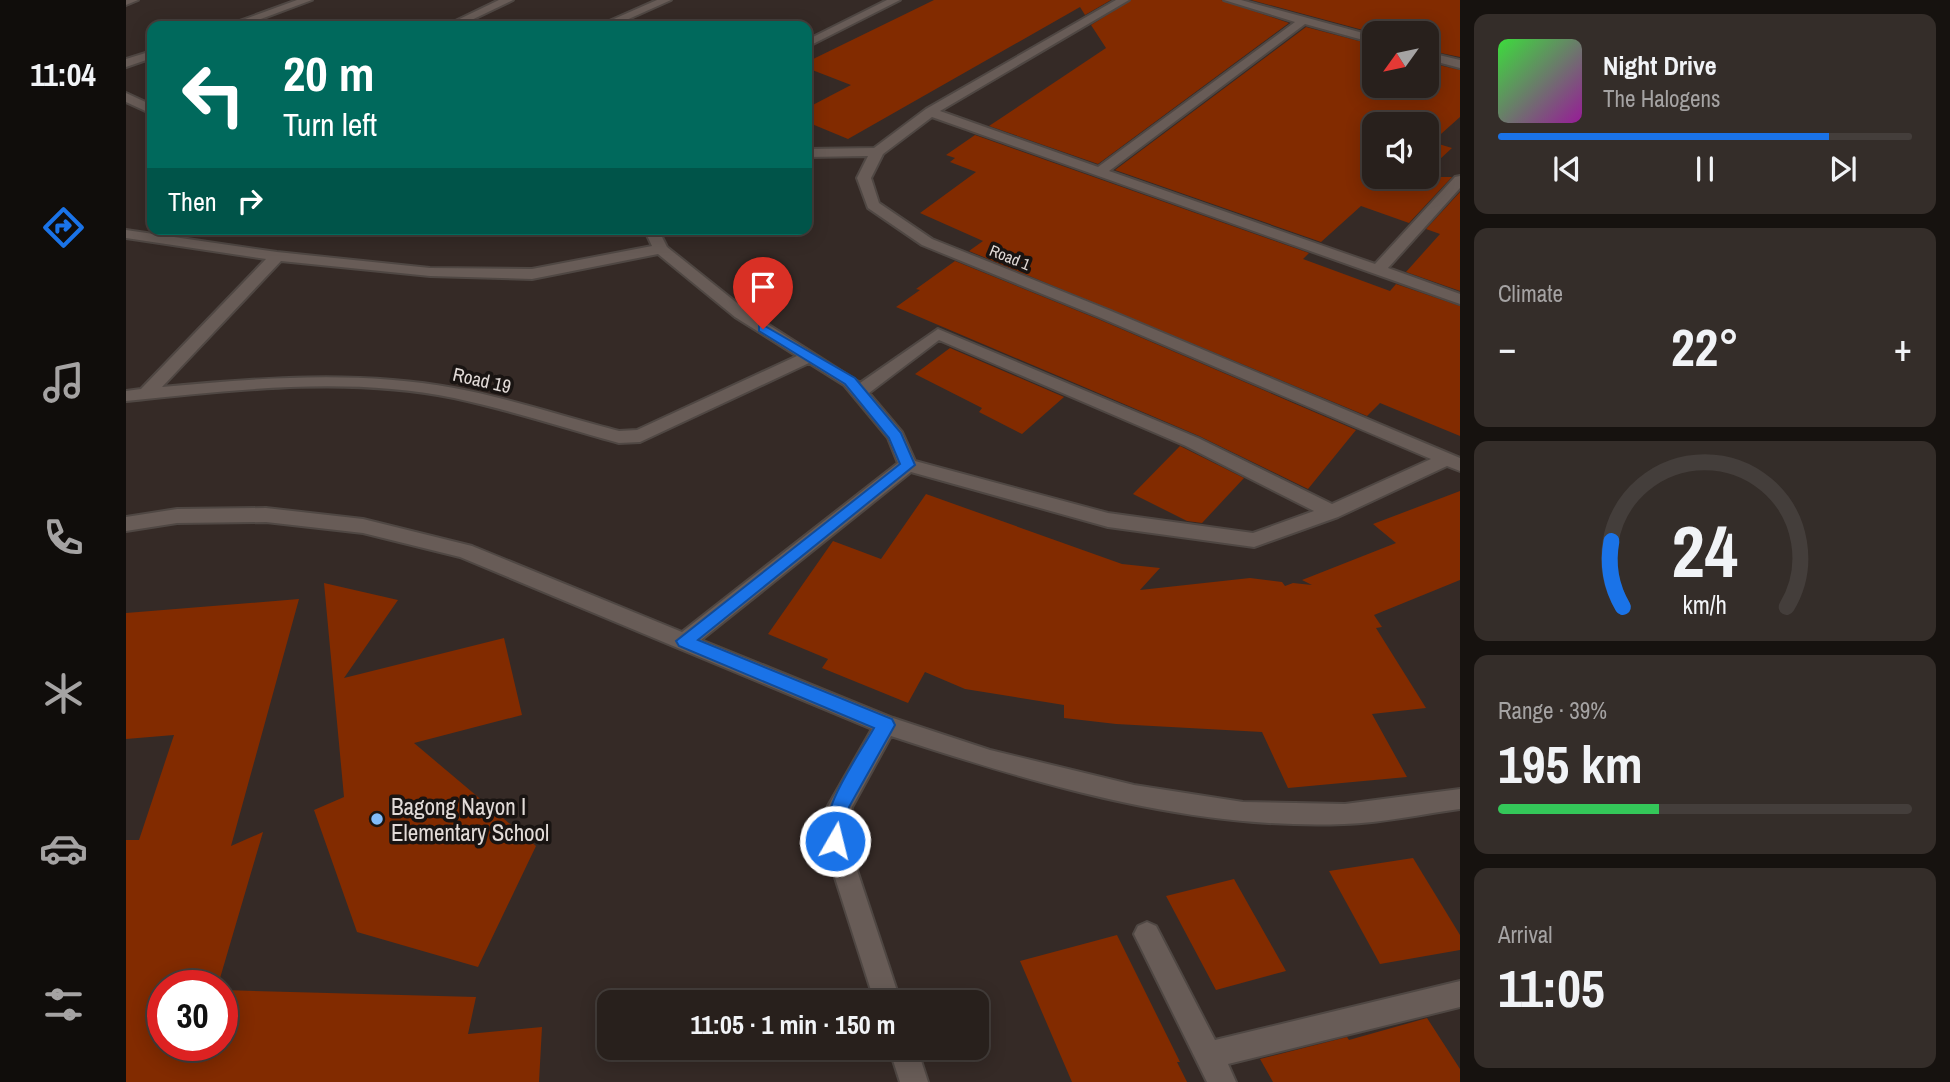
<!DOCTYPE html>
<meta charset="utf-8">
<style>
:root{--surface:#28201c;--page:#342d29;--text:#f1f3f6;--muted:#a5a3a3;--line:#443e3b;--accent:#1a73e8}
body{margin:0;font-family:"Archivo Narrow",sans-serif;background:var(--page);color:var(--text);height:100vh;display:flex;flex-direction:column;font-size:26px;white-space:nowrap}
*{box-sizing:border-box;margin:0}
p{font-size:23px;color:var(--muted)}
.icon{flex:none;width:38px;height:38px;fill:none;stroke:currentColor;stroke-width:2;stroke-linecap:round;stroke-linejoin:round}
.map{position:relative;flex:1;overflow:hidden}
.panel{display:flex;flex-direction:column;gap:14px;padding:14px;background:#16120f;width:490px}
.panel>*{flex:none}
.banner{position:absolute;left:21px;top:21px;width:665px;height:214px;border-radius:14px;box-shadow:0 4px 18px #0003,0 0 0 2px var(--line);background:#00695c;color:#fff;overflow:hidden}
.needle{width:46px;rotate:237deg}
.tools{position:absolute;left:1236px;top:21px;display:grid;gap:14px}
.tools a{display:grid;place-items:center;width:77px;height:77px;border-radius:14px;background:var(--surface);box-shadow:0 4px 18px #0003,0 0 0 2px var(--line);font-size:35px}
.speed{position:absolute;left:21px;top:970px;display:flex;gap:14px;font-size:35px;font-weight:700;text-align:center}
.speed>*{display:grid;place-content:center;width:91px;height:91px;border-radius:50%;background:var(--surface);box-shadow:0 4px 18px #0003,0 0 0 2px var(--line);line-height:1}
.speed .limit{border:10px solid #d22;background:#fff;color:#111}
.pin{position:absolute;display:grid;place-items:center;width:60px;height:60px;color:#fff;margin:-72px -30px;border-radius:50% 50% 50% 0;rotate:-45deg;box-shadow:0 0 7px #0007}
.pin .icon{rotate:45deg}
.me{position:absolute;width:77px;margin:-38px;rotate:8deg;stroke-linejoin:round;filter:drop-shadow(0 0 5px #0008)}
.turn{display:flex;align-items:center;gap:24px;height:147px;padding:0 21px;font-size:32px}
.turn .icon{width:91px;height:91px;stroke-width:2.5}
.turn b{display:block;font-size:49px;line-height:60px}
.then{display:flex;align-items:center;height:66px;padding:0 21px;background:#0003;gap:14px;font-size:26px}
.big{font-size:52px;font-weight:700;line-height:1.1}
.panel .tile{flex:1;display:flex;flex-direction:column;justify-content:center;gap:10px;min-width:0;padding:0 24px;border-radius:14px;background:var(--page)}
.panel .dial{align-items:center;gap:0}
.dial svg{height:182px;overflow:visible;fill:none;stroke:var(--line);stroke-width:7;stroke-linecap:round;text-anchor:middle}
.dial text{fill:var(--text);stroke:none}
.song{display:flex;align-items:center;gap:21px}
.cover{width:84px;height:84px;border-radius:10px;background:linear-gradient(135deg,hsl(120 70% 55%),hsl(300 70% 35%))}
.played{height:7px;border-radius:4px;background:linear-gradient(90deg,var(--accent) 80%,var(--line) 80%)}
.keys{display:flex;justify-content:space-around;direction:ltr}
.heat{display:flex;justify-content:space-between;align-items:center;font-size:38px;direction:ltr}
.charge{height:10px;border-radius:5px;background:linear-gradient(90deg,#34c759 39%,var(--line) 0)}
.trip{position:absolute;left:471px;top:990px;width:392px;height:70px;border-radius:14px;background:var(--surface);box-shadow:0 4px 18px #0003,0 0 0 2px var(--line);font-weight:700;line-height:70px;text-align:center}
main{display:flex;flex:1;min-height:0}
.dock{display:flex;flex-direction:column;width:126px;justify-content:space-around;align-items:center;background:#100d0b;color:var(--muted)}
.dock .icon{width:49px;height:49px}
.dock .on{color:var(--accent)}
.dock b{font-size:32px;color:var(--text)}
.map>svg:first-child{display:block}
.building{fill:#822b00}
.lines{fill:none;stroke-linecap:round;stroke-linejoin:round}
.minor-casing{stroke:#4f4743;stroke-width:4}
.minor{fill:#685c57;fill-rule:evenodd}
.route{fill:#1a73e8;stroke:#114b97;stroke-width:2}
.poi-dot{fill:#82bcfa;stroke:#191412;stroke-width:2.5}
.labels{text-anchor:middle;dominant-baseline:central;stroke-width:7;stroke-linejoin:round;paint-order:stroke}
.far-street-label{font-size:16px;fill:#e2dbd8;stroke:#191412}
.street-label{font-size:19px;fill:#e2dbd8;stroke:#191412}
.near-poi-label{font-size:23px;fill:#e2dbd8;stroke:#191412;text-anchor:start}
</style>
<main>
<nav class="dock">
<b>11:04</b>
<svg class="icon on" aria-label="directions" viewBox="0 0 24 24"><path d="M12 3l9 9-9 9-9-9zM9 14v-3h6M13 9l2 2-2 2"/></svg>
<svg class="icon" aria-label="music" viewBox="0 0 24 24"><path d="M9 18V5l10-2v13"/><circle cx="6" cy="18" r="3"/><circle cx="16" cy="16" r="3"/></svg>
<svg class="icon" aria-label="phone" viewBox="0 0 24 24"><path d="M5 4h4l2 5-3 2q2 4 5 5l2-3 5 2v4C11 20 4 13 5 4z"/></svg>
<svg class="icon" aria-label="climate" viewBox="0 0 24 24"><path d="M12 3v18M4 7l16 10M4 17L20 7"/></svg>
<svg class="icon" aria-label="car" viewBox="0 0 24 24"><path d="M5 17H2v-5l4-1 3-4h7l3 4 3 1v5h-3M9 17h6M6 11h13"/><circle cx="7" cy="17" r="2"/><circle cx="17" cy="17" r="2"/></svg>
<svg class="icon" aria-label="filters" viewBox="0 0 24 24"><path d="M4 7h16M4 17h16"/><circle cx="9" cy="7" r="2"/><circle cx="15" cy="17" r="2"/></svg>
</nav>
<div class="map">
<svg width="1334" height="1082" viewBox="0 0 1334 1082">
<rect width="100%" height="100%" fill="#352a26"/>
<g class="building">
<polygon points="808,0 985,0 959,15 954,7 722,139 681,122 681,108 725,85 681,68 681,62"/>
<polygon points="1005,0 1095,0 1163,23 972,164 863,126 980,48 965,25"/>
<polygon points="1125,0 1334,0 1334,57 1300,50 1300,33 1248,33"/>
<polygon points="1180,27 1248,45 1248,86 1300,86 1300,62 1334,70 1334,117 1306,142 1326,148 1300,172 1300,124 1248,124 1248,177 1326,177 1283,223 1235,206 1195,242 989,170"/>
<polygon points="849,135 1183,253 1177,259 1264,291 1270,284 1334,306 1334,436 1254,403 1241,416 843,251 857,241 794,213 850,172 824,162 829,158 820,155"/>
<polygon points="1334,192 1334,291 1280,272 1314,234 1300,229"/>
<polygon points="829,261 972,319 1230,430 1182,489 1073,436 770,307 794,290 790,289"/>
<polygon points="824,348 938,397 896,434 853,412 856,408 789,374"/>
<polygon points="1054,446 1118,478 1076,523 1061,521 1007,494"/>
<polygon points="1334,491 1334,580 1248,615 1256,627 1250,628 1300,708 1246,714 1281,777 1162,788 1136,732 990,724 938,718 938,705 839,689 799,672 782,703 696,668 702,659 642,634 707,541 755,559 800,494 996,564 1034,568 1014,590 1124,578 1156,582 1159,586 1167,583 1186,585 1176,580 1270,543 1247,524"/>
<polygon points="198,583 272,600 218,678 378,638 396,715 288,743 410,846 352,967 231,932 188,810 218,797"/>
<polygon points="173,599 105,846 137,832 92,985 37,985 37,1045 96,1045 96,990 350,997 342,1034 416,1027 413,1082 0,1082 0,840 13,840 48,735 0,739 0,613"/>
<polygon points="1287,858 1334,935 1334,950 1254,964 1203,871"/>
<polygon points="1108,879 1160,971 1090,990 1040,896"/>
<polygon points="991,935 1054,1062 1051,1062 1061,1082 946,1082 894,961"/>
<polygon points="1301,1018 1334,1069 1334,1082 1147,1082 1134,1059 1221,1037 1223,1040"/>
</g>
<g class="lines">
<g class="minor-casing">
<g id="minor">
<polygon points="0,0 12,0 0,5"/>
<polygon points="171,0 186,0 116,26 100,26"/>
<polygon points="373,0 387,0 333,26 319,26"/>
<polygon points="531,0 545,0 487,26 472,26"/>
<polygon points="761,0 774,0 681,47 681,40"/>
<path d="M990 0H1003L814 111 972 167 1169 22 1098 0H1115L1248 36V43L1179 24 983 171 1249 264 1329 177 1334 176V188L1262 268 1334 294V304L806 117 757 154 745 178 753 203 806 239 985 311 1334 458V471L1321 466 1212 517 1128 547 982 527 785 472 575 640 767 718 864 750 1008 785 1117 802 1219 804 1334 789V809C1296 814 1256 823 1218 824 1063 830 911 784 765 736L726 807 721 840 775 1003H749L697 840 702 806 746 729 334 557 237 533 140 522 51 523 0 531V517L51 509 140 508 237 519 346 546 556 632 772 463 762 438 718 385 683 363 514 442 493 443C438 428 384 410 328 398 221 376 107 390 0 401V391L15 389 140 259 0 238V230L151 252 304 268 406 269 526 246 518 229H532L541 247 621 311 734 383 812 329 1072 438 1206 504 1305 459 973 317 796 245 742 208 731 178 742 156 681 157V149L748 148 800 109ZM532 254 609 317 671 356 511 430 493 431C438 417 383 398 328 388 232 370 132 378 36 387L155 261 304 276 406 279ZM813 340 1060 446 1188 511 1127 533 982 513 789 461 776 432 743 393Z"/>
<polygon points="26,51 26,58 0,67 0,59"/>
<polygon points="1300,52 1334,60 1334,68 1300,59"/>
<polygon points="0,93 26,105 26,114 0,102"/>
<polygon points="1021,922 1030,926 1089,1040 1334,981 1334,1007 1102,1064 1110,1082 1081,1082 1008,934 1012,926"/>
<polygon points="763,1048 791,1048 802,1082 774,1082"/>
</g>
</g>
<use href="#minor" class="minor"/>
</g>
<path class="route" d="M637 325 729 378 775 433 789 465 572 640 766 719 769 725 723 807 716 847 709 849 702 847C688 816 733 755 748 728L553 646 550 641 774 464 763 438 719 384 633 331V326Z"/>
<circle class="poi-dot" cx="251" cy="819" r="7"/>
<g class="labels">
<g class="far-street-label">
<text transform="translate(884 257) rotate(22)">Road 1</text>
</g>
<g class="street-label">
<text transform="translate(356 380) rotate(13)">Road 19</text>
</g>
<g class="near-poi-label">
<text x="265" y="806">Bagong Nayon I<tspan x="265" dy="26">Elementary School</tspan></text>
</g>
</g>
</svg>
<div class="tools">
<a><svg class="needle" viewBox="-14 -14 28 28"><path d="M0-13l5 13h-10z" fill="#e53935"/><path d="M0 13l5-13h-10z" fill="#a5a3a3"/></svg></a>
<a><svg class="icon" aria-label="sound" viewBox="0 0 24 24"><path d="M4 9h4l5-4v14l-5-4H4zM17 9q2 3 0 6"/></svg></a>
</div>
<div class="speed"><div class="limit">30</div></div>
<div class="pin" style="left:637px;top:329px;background:#d93025"><svg class="icon" aria-label="arrive" viewBox="0 0 24 24"><path d="M6 21V4h12l-3 4 3 4H6"/></svg></div>
<svg class="me" style="left:709px;top:841px" viewBox="-20 -20 40 40"><circle r="17" fill="#1a73e8" stroke="#fff" stroke-width="3"/><path d="M0-11L8 9 0 5-8 9z" fill="#fff"/></svg>
<div class="trip">11:05 · 1 min · 150 m</div>
<div class="banner">
<div class="turn"><svg class="icon" aria-label="left" viewBox="0 0 24 24"><path d="M17 20v-9H6M10 6l-5 5 5 5"/></svg><div><b>20 m</b>Turn left</div></div>
<div class="then">Then<svg class="icon" aria-label="right" viewBox="0 0 24 24"><path d="M7 20v-9h11M14 6l5 5-5 5"/></svg></div>
</div>
</div>
<section class="panel">
<div class="tile">
<div class="song"><i class="cover"></i><div><b>Night Drive</b><p>The Halogens</p></div></div>
<div class="played"></div>
<div class="keys"><svg class="icon" aria-label="previous" viewBox="0 0 24 24"><path d="M18 5L8 12l10 7zM5 5v14"/></svg><svg class="icon" aria-label="pause" viewBox="0 0 24 24"><path d="M8 5v14M16 5v14"/></svg><svg class="icon" aria-label="next" viewBox="0 0 24 24"><path d="M6 5l10 7-10 7zM19 5v14"/></svg></div>
</div>
<div class="tile"><p>Climate</p>
<div class="heat"><a>−</a><b class="big">22°</b><a>+</a></div>
</div>
<div class="tile dial"><svg viewBox="0 0 100 80">
<path d="M14 69A42 42 0 1 1 86 69"/>
<path d="M14 69A42 42 0 0 1 9 40" stroke="#1a73e8"/>
<text x="50" y="56" font-size="32" font-weight="700">24</text>
<text x="50" y="72" font-size="11">km/h</text>
</svg></div>
<div class="tile"><p>Range · 39%</p><b class="big">195 km</b><div class="charge"></div></div>
<div class="tile"><p>Arrival</p><b class="big">11:05</b></div>
</section>
</main>
